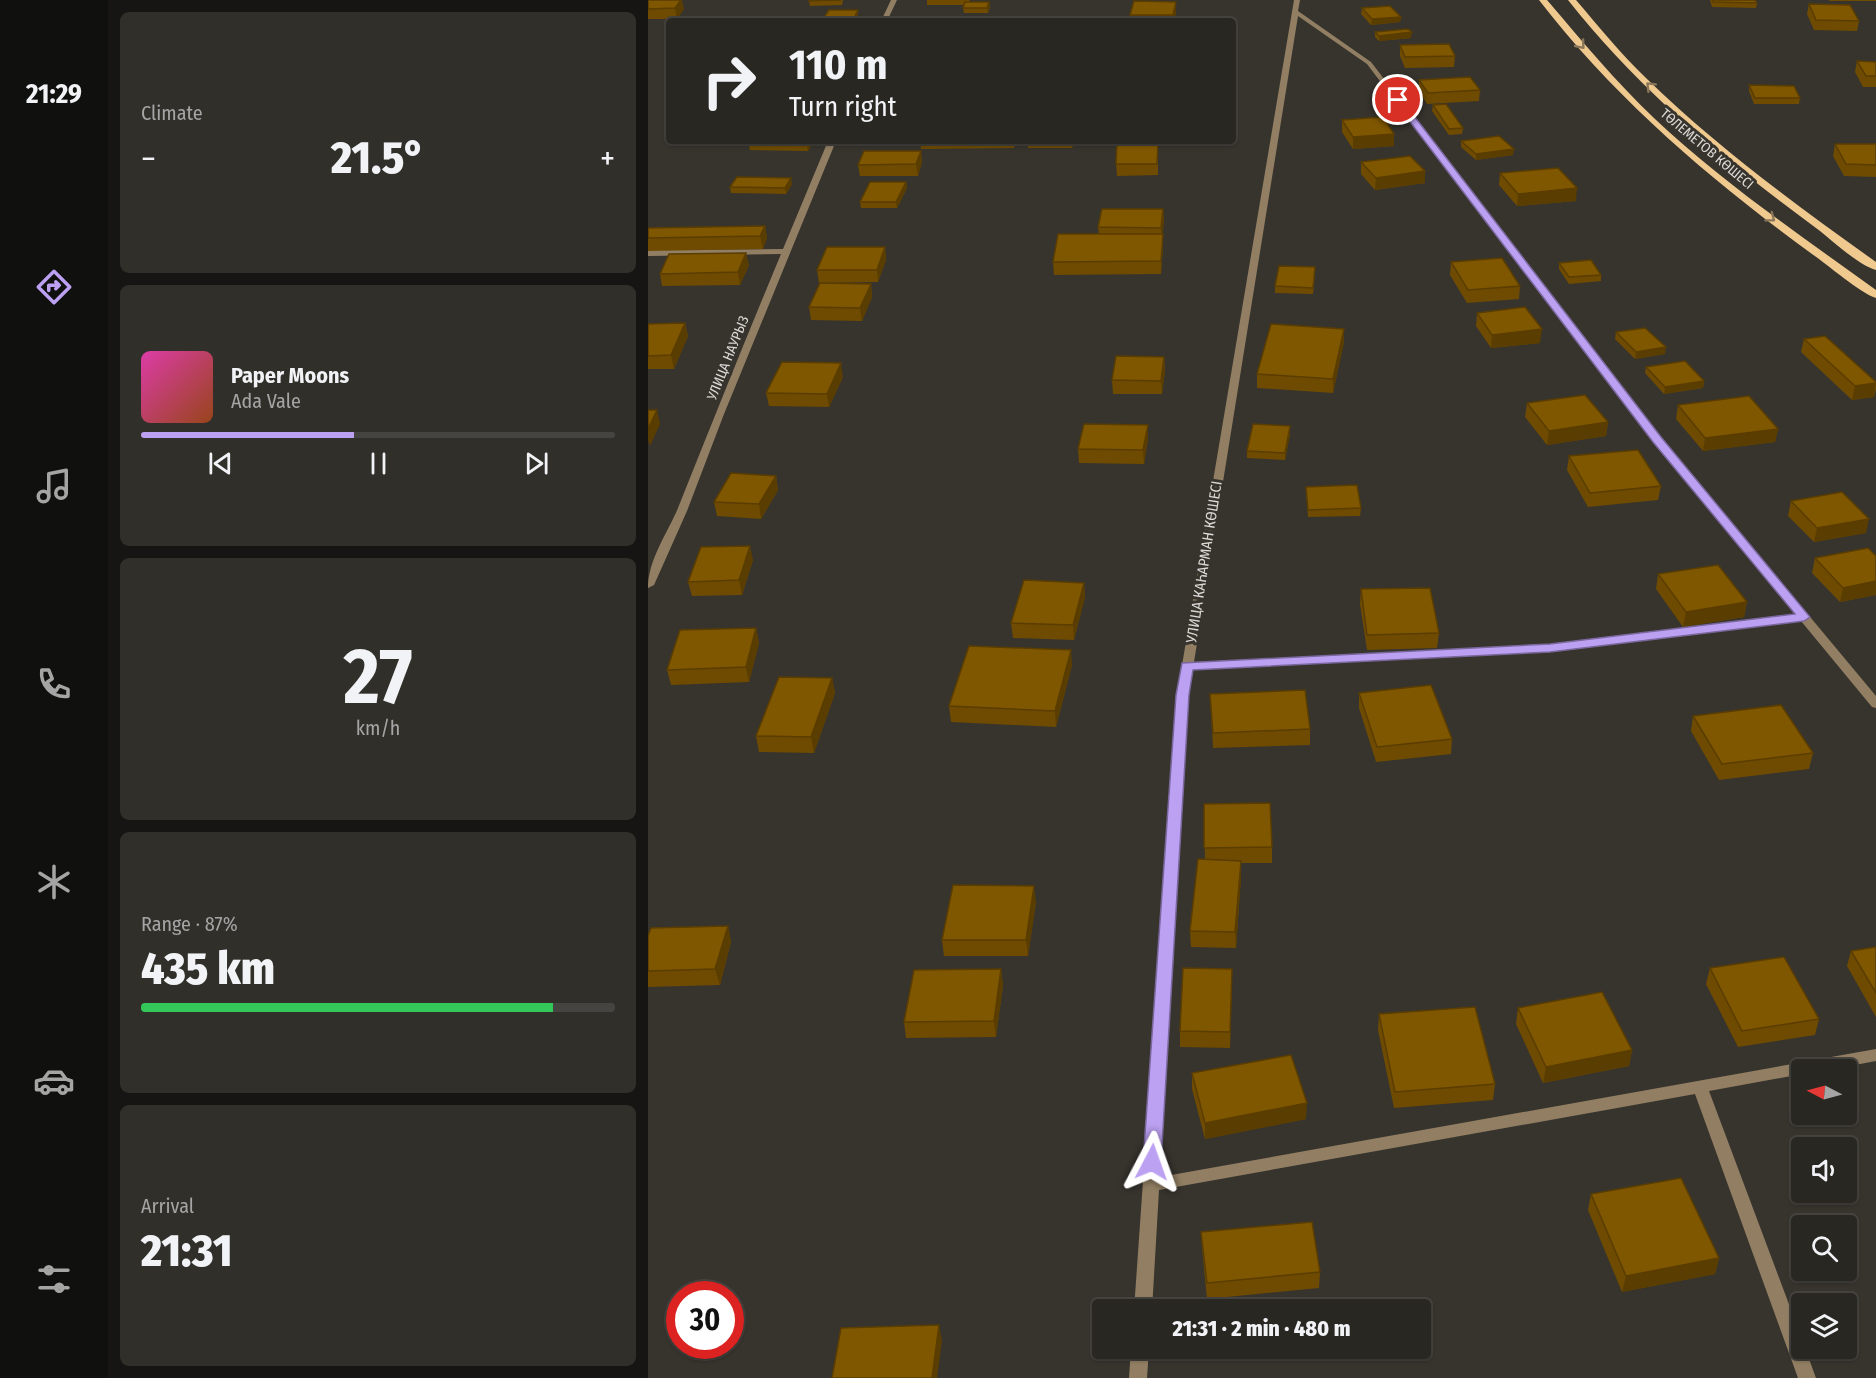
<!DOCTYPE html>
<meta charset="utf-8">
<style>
:root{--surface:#292722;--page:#312f2a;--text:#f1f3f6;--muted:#a5a5a5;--line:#454440;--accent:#bca0f2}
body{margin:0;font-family:"Fira Sans Condensed",sans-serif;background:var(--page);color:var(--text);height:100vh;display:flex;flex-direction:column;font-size:22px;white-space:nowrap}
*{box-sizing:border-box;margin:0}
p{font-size:20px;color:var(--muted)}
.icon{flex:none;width:33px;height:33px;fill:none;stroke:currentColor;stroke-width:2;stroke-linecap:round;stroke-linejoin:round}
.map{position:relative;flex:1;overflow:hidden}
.side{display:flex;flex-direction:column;gap:12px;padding:12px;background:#171513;width:540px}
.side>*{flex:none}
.banner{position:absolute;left:18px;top:18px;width:570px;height:126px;border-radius:6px;box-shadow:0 2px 4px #0004,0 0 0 2px var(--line);background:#292722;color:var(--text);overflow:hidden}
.needle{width:39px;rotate:276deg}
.tools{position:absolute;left:1143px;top:1059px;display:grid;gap:12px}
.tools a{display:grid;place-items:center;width:66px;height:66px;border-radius:6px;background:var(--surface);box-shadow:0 2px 4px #0004,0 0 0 2px var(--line);font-size:30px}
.speed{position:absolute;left:18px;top:1281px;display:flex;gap:12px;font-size:30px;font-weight:700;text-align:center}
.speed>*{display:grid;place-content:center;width:78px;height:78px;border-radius:50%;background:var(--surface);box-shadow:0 2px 4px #0004,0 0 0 2px var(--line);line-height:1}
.speed .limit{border:9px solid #d22;background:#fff;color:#111}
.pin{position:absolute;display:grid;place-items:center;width:51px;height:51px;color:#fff;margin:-26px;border:3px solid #fff;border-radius:50%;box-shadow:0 2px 6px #0007}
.me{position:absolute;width:66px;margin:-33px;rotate:4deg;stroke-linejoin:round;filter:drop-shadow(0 0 4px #0008)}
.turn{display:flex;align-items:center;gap:21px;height:126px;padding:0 24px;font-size:27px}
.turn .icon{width:78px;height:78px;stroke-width:2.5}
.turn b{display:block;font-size:42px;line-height:51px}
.big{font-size:45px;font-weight:800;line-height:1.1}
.side .widget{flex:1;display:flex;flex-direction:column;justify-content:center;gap:9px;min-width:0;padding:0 21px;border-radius:9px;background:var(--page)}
.side .dial{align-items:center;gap:0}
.dial b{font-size:78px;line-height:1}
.song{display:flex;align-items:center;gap:18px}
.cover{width:72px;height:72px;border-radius:9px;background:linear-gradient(135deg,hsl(320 70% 55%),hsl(20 70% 35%))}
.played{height:6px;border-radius:3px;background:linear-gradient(90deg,var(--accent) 45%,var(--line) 45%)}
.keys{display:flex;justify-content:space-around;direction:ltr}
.heat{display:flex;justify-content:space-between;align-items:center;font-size:33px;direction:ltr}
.charge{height:9px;border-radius:4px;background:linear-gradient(90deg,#34c759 87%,var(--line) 0)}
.trip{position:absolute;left:444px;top:1299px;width:339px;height:60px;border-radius:6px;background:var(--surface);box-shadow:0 2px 4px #0004,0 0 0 2px var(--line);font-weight:800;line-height:60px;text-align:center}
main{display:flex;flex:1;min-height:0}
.menu{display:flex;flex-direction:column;width:108px;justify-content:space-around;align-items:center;background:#10100e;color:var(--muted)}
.menu .icon{width:42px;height:42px}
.menu .active{color:var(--accent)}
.menu b{font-size:27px;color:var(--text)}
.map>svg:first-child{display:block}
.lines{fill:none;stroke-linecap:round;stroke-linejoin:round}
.minor{fill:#927f63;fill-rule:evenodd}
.primary{fill:#f0c98f;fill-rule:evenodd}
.wall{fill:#6e4b01}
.shaded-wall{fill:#5a3d01}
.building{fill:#805701;stroke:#5a3d01;stroke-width:1.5}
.oneway{stroke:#8a775a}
.route{fill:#bca0f2;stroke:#7a689d;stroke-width:1.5}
.labels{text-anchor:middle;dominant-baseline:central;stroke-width:6;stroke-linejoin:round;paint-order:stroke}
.far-street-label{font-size:14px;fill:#dcd9d6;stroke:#37342e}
.street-label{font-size:15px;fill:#dcd9d6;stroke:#37342e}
</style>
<main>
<nav class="menu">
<b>21:29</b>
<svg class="icon active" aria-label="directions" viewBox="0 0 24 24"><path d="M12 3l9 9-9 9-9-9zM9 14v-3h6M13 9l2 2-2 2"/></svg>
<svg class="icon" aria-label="music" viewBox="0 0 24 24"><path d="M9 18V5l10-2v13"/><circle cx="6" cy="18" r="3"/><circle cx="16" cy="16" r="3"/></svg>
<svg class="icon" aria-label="phone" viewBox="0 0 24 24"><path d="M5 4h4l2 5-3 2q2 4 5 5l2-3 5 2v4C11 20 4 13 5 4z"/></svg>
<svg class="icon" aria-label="climate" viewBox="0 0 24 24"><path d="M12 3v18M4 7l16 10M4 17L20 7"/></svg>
<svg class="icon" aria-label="car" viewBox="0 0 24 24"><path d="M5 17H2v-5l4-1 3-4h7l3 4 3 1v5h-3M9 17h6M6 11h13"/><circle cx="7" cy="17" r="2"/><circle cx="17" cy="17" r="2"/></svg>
<svg class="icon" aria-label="filters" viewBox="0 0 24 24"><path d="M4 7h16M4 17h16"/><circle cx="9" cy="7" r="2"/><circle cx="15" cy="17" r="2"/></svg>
</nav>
<section class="side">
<div class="widget"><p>Climate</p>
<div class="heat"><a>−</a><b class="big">21.5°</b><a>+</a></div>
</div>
<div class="widget">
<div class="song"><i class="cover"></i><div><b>Paper Moons</b><p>Ada Vale</p></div></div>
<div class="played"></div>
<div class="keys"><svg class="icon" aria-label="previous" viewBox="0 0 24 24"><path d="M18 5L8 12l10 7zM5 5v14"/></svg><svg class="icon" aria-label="pause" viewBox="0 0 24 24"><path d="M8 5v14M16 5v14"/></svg><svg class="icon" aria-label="next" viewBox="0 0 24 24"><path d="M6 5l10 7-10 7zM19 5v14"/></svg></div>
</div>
<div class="widget dial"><b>27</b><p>km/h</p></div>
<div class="widget"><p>Range · 87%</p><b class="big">435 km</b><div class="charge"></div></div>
<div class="widget"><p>Arrival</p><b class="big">21:31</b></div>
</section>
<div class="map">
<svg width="1228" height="1378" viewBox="0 0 1228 1378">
<rect width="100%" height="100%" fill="#37342e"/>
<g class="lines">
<g class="minor">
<polygon points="243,0 249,0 239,21 233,21"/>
<path d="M646 0H652L650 11 723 62 1013 438 1228 696V708L1224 707 1153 621 902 651 545 669 541 695 512 1177 1228 1049V1061L1180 1070H1154V1074L1061 1091 1154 1339V1348H1157L1168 1378H1150L1047 1094 511 1190 504 1310H486L529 695ZM650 16 719 64 1005 442 1148 615 902 645 546 662Z"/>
<path d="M180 141H188L76 414 39 511 6 585 0 588C0 560 19 534 30 508 64 423 98 338 133 254L0 256V250L135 249Z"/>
<polygon points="483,1348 501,1348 499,1378 481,1378"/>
</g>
<g class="primary">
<path d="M891 0H899C934 41 968 82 1007 119 1075 183 1152 235 1228 290V298C1212 293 1180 265 1164 254 1063 180 968 100 891 0Z"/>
<path d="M920 0H928C951 27 973 54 999 79 1069 147 1148 205 1228 262V270C1210 265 1184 240 1168 228 1077 161 990 89 920 0Z"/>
</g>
</g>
<g class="wall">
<polygon points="0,0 36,9 29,19 0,19"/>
<polygon points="195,0 194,5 162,6 161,1"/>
<polygon points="279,0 322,0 321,2 341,2 342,7 340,13 316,13 315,8 316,5 279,5"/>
<polygon points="1062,0 1107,0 1109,3 1108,8 1064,7"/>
<polygon points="1181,0 1228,0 1228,1 1182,1"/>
<polygon points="528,2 528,12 526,21 483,21 482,15"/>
<polygon points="1161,4 1211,21 1209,31 1166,30 1159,14"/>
<polygon points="714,8 753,17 752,22 723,25 713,14"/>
<polygon points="210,16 207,21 176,21 175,19"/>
<polygon points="727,32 763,38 731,41 727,37"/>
<polygon points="752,45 807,56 806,67 757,68 752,56"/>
<polygon points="1209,61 1228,62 1228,87 1215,87 1207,72"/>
<polygon points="771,80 832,90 831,101 779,104 771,91"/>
<polygon points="1101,85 1152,98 1151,104 1106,104 1101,91"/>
<polygon points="785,105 815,128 814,134 801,135 784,111"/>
<polygon points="694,120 746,134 746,146 705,149 694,132"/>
<polygon points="100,141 166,141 160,151 102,150"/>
<polygon points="272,141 368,141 366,148 273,149"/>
<polygon points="379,141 427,141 424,148 380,148"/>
<polygon points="813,141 865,155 828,160 813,147"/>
<polygon points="1187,144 1228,144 1228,177 1196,176 1185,156"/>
<polygon points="510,149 510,175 469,176 468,164"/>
<polygon points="273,151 274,162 270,176 212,176 210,165"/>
<polygon points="713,162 777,171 777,183 727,190 713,174"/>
<polygon points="852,173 928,201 869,206 851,185"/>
<polygon points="258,182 259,188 249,208 213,208 212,202"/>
<polygon points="144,184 138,194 83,193 82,187"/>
<polygon points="515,209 516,221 514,234 515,246 513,274 406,275 405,262 451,234 450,227"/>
<polygon points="117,226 119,238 115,249 0,251 0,228"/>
<polygon points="237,247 238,260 230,282 171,283 169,270"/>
<polygon points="803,262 872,286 871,299 819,303 802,275"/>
<polygon points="911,263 953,275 953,281 921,284 911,269"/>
<polygon points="101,265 92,285 14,286 12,274"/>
<polygon points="667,274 665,294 627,293 627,286"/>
<polygon points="223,284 224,297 214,321 163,320 161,307"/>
<polygon points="829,313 892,343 843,348 828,326"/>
<polygon points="37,323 40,336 26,369 0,369 0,324"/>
<polygon points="968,332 1017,354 987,359 967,339"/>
<polygon points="1156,339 1228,382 1228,389 1226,397 1204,400 1153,352"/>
<polygon points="696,342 685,393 609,388 609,374"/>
<polygon points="516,357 517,370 514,394 465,394 464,380"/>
<polygon points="998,367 1056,381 1055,388 1016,394 997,373"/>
<polygon points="195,377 181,407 121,406 118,393"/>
<polygon points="879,403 960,422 958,436 899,445 877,417"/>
<polygon points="1030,405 1130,429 1127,442 1055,451 1028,419"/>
<polygon points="500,425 500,439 496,464 431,463 430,449"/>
<polygon points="642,434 637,460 599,458 599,451"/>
<polygon points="921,456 1013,486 1010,500 940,507 919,470"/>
<polygon points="128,476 130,490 113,519 69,516 66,502"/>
<polygon points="658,487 713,508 712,516 660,517"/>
<polygon points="1143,501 1218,533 1166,542 1140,516"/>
<polygon points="1228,556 1228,595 1192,602 1164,573 1167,558"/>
<polygon points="105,560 94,595 44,596 40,582"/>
<polygon points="1010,574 1099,602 1096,617 1035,627 1008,589"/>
<polygon points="436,583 437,597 426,640 365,638 363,623"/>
<polygon points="713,589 791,633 789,648 719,650 712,604"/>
<polygon points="108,628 111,643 101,682 23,685 19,670"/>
<polygon points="424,665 408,727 303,722 301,706"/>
<polygon points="184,678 187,693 166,753 111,752 108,736"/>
<polygon points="711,693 804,739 803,754 728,762 711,708"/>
<polygon points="562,694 662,729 662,745 565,748"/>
<polygon points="1045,716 1165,753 1161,769 1071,780 1043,731"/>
<polygon points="556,804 624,847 624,863 593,863 593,877 588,948 543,947 542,931 557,860"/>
<polygon points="388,902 380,956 296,956 294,940"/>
<polygon points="80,926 83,942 72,985 0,987 0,936"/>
<polygon points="1228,947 1228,1017 1199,966 1203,951"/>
<polygon points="1062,968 1171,1019 1167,1035 1090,1047 1058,984"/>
<polygon points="353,969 355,985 348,1037 258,1038 256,1022"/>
<polygon points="584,969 582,1048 532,1047 532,1031"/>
<polygon points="870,1008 984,1050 981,1066 895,1083 868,1024"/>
<polygon points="731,1014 847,1084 845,1100 746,1108 730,1030"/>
<polygon points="544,1073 658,1119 557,1139 544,1089"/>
<polygon points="943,1194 1071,1258 1067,1274 974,1292 940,1210"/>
<polygon points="553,1232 672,1272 671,1288 559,1299 554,1248"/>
</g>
<g class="shaded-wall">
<polygon points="33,0 34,0 36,9 29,19 27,8"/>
<polygon points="341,2 342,7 340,13 339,8"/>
<polygon points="528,2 528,12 526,21 525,21 525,15"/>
<polygon points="210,10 210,16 207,21 205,21 205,20"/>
<polygon points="753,17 752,22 723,25 724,19"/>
<polygon points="764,32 763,38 731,41 731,36"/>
<polygon points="746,134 746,146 705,149 705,137"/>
<polygon points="158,141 166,141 160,151"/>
<polygon points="424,141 427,141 424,148"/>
<polygon points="866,149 865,155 828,160 828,154"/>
<polygon points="273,151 274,162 270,176 268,164"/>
<polygon points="777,171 777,183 727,190 728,178"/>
<polygon points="143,178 144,184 138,194 137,188"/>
<polygon points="258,182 259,188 249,208 248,202"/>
<polygon points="929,188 928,201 869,206 870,194"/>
<polygon points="515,209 516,221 514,240 513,228"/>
<polygon points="117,226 119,238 115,249 112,236"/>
<polygon points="515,234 515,246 513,274 513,261"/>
<polygon points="237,247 238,260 230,282 229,270"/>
<polygon points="98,253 101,265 92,285 90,272"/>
<polygon points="223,284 224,297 214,321 212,308"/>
<polygon points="37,323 40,336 26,369 23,355"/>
<polygon points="696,329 696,342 685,393 685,379"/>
<polygon points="894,329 892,343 843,348 844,335"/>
<polygon points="1018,347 1017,354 987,359 988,352"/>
<polygon points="516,357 517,370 514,394 513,381"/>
<polygon points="193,363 195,377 181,407 179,394"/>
<polygon points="1056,381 1055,388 1016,394 1017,387"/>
<polygon points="1228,383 1226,397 1204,400 1207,386"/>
<polygon points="9,410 12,424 2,446 0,440 0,429"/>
<polygon points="960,422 958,436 899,445 901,431"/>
<polygon points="500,425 500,439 496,464 495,450"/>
<polygon points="642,426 642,434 637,460 637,453"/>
<polygon points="1130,429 1127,442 1055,451 1057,438"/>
<polygon points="128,476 130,490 113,519 111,504"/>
<polygon points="1221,519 1218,533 1166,542 1169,528"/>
<polygon points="102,546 105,560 94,595 91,580"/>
<polygon points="1228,581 1228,595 1192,602 1195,588"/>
<polygon points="436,583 437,597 426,640 425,625"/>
<polygon points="1099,602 1096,617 1035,627 1038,612"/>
<polygon points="108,628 111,643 101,682 98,667"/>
<polygon points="423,650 424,665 408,727 407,711"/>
<polygon points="184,678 187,693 166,753 163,737"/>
<polygon points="593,861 593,877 588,948 587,932"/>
<polygon points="386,886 388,902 380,956 378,940"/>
<polygon points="80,926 83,942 72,985 67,969"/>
<polygon points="353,969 355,985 348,1037 346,1021"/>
<polygon points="584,969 584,985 582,1048 582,1032"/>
<polygon points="984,1050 981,1066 895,1083 898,1067"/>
<polygon points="659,1103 658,1119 557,1139 557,1123"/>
<polygon points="1071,1258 1067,1274 974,1292 978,1276"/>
<polygon points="291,1325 294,1341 289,1378 284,1378"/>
</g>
<g class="building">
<polygon points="0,0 33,0 27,8 0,9"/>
<polygon points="162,0 193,0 161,1"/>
<polygon points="1064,0 1107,0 1109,3 1065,2"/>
<polygon points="486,1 528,2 525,15 482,15"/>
<polygon points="317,2 341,2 339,8 315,8"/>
<polygon points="1161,4 1202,5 1211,21 1168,20"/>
<polygon points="742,6 753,17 724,19 714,8"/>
<polygon points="181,10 210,10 205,20 175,19"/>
<polygon points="760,29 764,32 731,36 727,32"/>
<polygon points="801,44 807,56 757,57 752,45"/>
<polygon points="1209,61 1228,62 1228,76 1218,76"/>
<polygon points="822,77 832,90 780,93 771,80"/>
<polygon points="1101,85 1146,86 1152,98 1107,98"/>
<polygon points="798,104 815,128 801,129 785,105"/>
<polygon points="735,117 746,134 705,137 694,120"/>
<polygon points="851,136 866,149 828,154 813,141"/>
<polygon points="469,141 510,141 509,164 468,164"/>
<polygon points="1187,144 1228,144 1228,165 1198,164"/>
<polygon points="216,151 273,151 268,164 210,165"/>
<polygon points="762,156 777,171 728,178 713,162"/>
<polygon points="910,168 929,188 870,194 852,173"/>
<polygon points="89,177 143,178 137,188 82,187"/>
<polygon points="222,182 258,182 248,202 212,202"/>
<polygon points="454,209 515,209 513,228 450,227"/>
<polygon points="117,226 112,236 0,238 0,228"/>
<polygon points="410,234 515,234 513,261 405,262"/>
<polygon points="179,247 237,247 229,270 169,270"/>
<polygon points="98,253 90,272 12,274 21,254"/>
<polygon points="854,258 872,286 820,290 803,262"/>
<polygon points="943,260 953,275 921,277 911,263"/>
<polygon points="631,266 667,267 665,288 627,286"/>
<polygon points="172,283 223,284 212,308 161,307"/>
<polygon points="877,307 894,329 844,335 829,313"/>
<polygon points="37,323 23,355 0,356 0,324"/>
<polygon points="623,324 696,329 685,379 609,374"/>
<polygon points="997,328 1018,347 988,352 968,332"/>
<polygon points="1177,336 1228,382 1228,383 1207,386 1156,339"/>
<polygon points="468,356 516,357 513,381 464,380"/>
<polygon points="1037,361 1056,381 1017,387 998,367"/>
<polygon points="134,362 193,363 179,394 118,393"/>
<polygon points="937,395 960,422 901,431 879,403"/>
<polygon points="1101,396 1130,429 1057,438 1030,405"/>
<polygon points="0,410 9,410 0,429"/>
<polygon points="436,424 500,425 495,450 430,449"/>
<polygon points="605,424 642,426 637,453 599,451"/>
<polygon points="990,450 1013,486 942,493 921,456"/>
<polygon points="83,473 128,476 111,504 66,502"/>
<polygon points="709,485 713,508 660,510 658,487"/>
<polygon points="1194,492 1221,519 1169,528 1143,501"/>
<polygon points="102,546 91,580 40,582 53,547"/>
<polygon points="1220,548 1228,556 1228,581 1195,588 1167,558"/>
<polygon points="1070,565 1099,602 1038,612 1010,574"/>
<polygon points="376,580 436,583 425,625 363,623"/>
<polygon points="782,588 791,633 719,635 713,589"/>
<polygon points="108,628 98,667 19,670 32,630"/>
<polygon points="321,646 423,650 407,711 301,706"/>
<polygon points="131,677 184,678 163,737 108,736"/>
<polygon points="783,685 804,739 729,747 711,693"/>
<polygon points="657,690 662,729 565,733 562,694"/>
<polygon points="1133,705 1165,753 1074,764 1045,716"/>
<polygon points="622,803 624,847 556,848 556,804"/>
<polygon points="550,859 593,861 587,932 542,931"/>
<polygon points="305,885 386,886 378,940 294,940"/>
<polygon points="80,926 67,969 0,971 0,936 3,928"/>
<polygon points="1228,947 1228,993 1203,951"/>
<polygon points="1136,957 1171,1019 1094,1031 1062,968"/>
<polygon points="535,968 584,969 582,1032 532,1031"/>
<polygon points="353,969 346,1021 256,1022 266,970"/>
<polygon points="954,992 984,1050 898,1067 870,1008"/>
<polygon points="827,1007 847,1084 747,1092 731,1014"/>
<polygon points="643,1055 659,1103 557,1123 544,1073"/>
<polygon points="1033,1178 1071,1258 978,1276 943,1194"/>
<polygon points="664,1222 672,1272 559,1283 553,1232"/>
<polygon points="291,1325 284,1378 184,1378 193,1328"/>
</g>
<defs><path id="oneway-chevron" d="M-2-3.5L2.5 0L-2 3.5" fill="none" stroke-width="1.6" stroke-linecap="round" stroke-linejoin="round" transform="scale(1.5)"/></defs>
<g class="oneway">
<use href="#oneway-chevron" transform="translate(933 45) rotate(50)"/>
<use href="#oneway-chevron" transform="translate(1002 86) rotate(-135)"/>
<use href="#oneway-chevron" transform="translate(1123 218) rotate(37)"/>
</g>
<polygon class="route" points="747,99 753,99 1013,437 1162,617 1156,621 902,652 545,670 541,695 513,1162 511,1167 504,1169 498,1167 495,1162 528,695 534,663 902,644 1147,614 1005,442 747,102"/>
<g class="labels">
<g class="far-street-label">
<text transform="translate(1059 149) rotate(40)">ТӨЛЕМЕТОВ КӨШЕСІ</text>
<text transform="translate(80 358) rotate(-68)">УЛИЦА НАУРЫЗ</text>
</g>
<g class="street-label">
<text transform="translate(556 562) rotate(-81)">УЛИЦА КАҺАРМАН КӨШЕСІ</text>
</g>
</g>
</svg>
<div class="tools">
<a><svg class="needle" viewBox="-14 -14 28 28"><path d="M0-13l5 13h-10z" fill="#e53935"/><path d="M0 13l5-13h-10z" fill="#a5a5a5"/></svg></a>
<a><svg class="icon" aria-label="sound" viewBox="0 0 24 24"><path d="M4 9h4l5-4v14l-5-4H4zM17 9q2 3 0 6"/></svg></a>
<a><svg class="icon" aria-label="search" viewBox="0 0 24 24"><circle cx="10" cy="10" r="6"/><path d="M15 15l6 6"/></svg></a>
<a><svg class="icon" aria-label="layers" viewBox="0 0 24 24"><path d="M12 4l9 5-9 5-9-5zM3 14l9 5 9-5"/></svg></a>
</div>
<div class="speed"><div class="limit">30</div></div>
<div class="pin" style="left:750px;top:100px;background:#d93025"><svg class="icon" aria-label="arrive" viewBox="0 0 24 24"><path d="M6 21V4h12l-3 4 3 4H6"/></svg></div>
<svg class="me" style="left:504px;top:1162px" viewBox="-20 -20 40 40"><path d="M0-17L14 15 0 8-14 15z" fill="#bca0f2" stroke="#fff" stroke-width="4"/></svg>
<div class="trip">21:31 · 2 min · 480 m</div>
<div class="banner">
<div class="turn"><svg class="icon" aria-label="right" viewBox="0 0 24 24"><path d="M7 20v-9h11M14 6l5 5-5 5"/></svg><div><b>110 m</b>Turn right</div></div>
</div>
</div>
</main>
